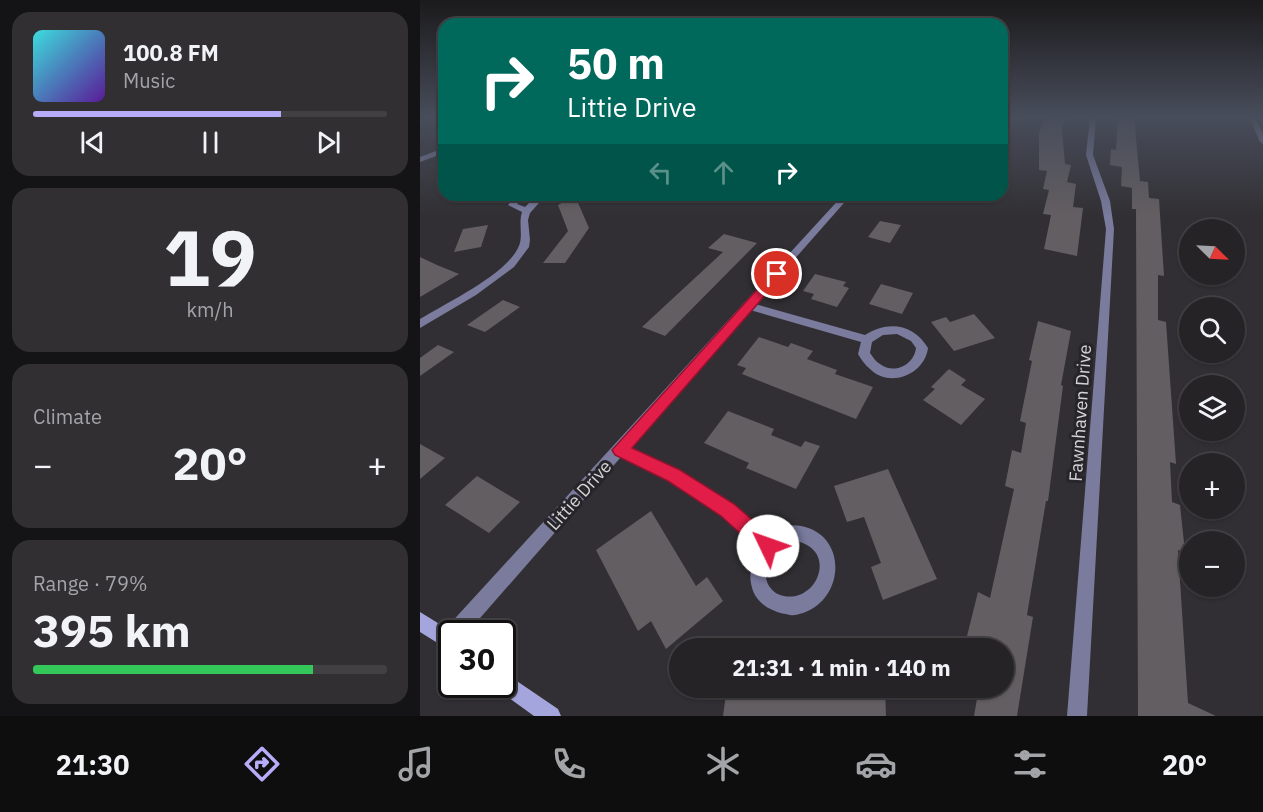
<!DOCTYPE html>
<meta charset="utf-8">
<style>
:root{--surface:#252326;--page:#312f32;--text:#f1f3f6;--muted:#a3a4a7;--line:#424043;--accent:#b6acf8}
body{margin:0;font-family:"IBM Plex Sans",sans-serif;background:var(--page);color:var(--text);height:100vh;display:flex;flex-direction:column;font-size:22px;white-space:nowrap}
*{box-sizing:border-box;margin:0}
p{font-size:20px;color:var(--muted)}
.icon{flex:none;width:33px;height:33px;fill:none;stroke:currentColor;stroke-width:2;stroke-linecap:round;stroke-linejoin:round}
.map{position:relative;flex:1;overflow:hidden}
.sheet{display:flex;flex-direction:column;gap:12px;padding:12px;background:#141315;width:420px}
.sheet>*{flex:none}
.top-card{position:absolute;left:18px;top:18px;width:570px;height:183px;border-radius:18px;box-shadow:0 2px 4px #0004,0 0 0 2px var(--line);background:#00695c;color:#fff;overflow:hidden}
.needle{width:39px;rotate:114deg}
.buttons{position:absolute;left:759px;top:219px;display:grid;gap:12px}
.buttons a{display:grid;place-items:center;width:66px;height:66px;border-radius:50%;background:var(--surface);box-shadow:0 2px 4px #0004,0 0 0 2px var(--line);font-size:30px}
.speed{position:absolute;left:18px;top:620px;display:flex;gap:12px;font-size:30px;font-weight:700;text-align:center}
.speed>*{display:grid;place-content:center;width:78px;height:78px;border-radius:50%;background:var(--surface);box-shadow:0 2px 4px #0004,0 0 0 2px var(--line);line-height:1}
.speed .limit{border:3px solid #111;border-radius:9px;background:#fff;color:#111}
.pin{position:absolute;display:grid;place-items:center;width:51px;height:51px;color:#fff;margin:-26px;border:3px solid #fff;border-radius:50%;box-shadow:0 2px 6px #0007}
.me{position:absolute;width:66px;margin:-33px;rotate:312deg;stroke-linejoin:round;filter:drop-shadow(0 0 4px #0008)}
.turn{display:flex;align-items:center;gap:21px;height:126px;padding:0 30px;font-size:27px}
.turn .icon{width:78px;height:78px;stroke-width:2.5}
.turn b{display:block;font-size:42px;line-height:51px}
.lanes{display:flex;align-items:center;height:57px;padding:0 30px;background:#0003;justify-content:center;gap:30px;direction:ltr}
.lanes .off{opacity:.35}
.big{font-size:45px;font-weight:700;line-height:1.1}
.sheet .tile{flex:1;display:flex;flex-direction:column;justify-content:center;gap:9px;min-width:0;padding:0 21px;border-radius:18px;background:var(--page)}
.sheet .dial{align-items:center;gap:0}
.dial b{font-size:78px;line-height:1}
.song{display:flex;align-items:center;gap:18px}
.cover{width:72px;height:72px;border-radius:9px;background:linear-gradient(135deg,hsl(180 70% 55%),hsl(270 70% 35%))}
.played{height:6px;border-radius:3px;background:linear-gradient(90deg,var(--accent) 70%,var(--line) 70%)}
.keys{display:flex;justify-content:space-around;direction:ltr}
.heat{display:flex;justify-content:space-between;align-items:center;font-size:33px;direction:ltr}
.charge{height:9px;border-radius:4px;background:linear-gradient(90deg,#34c759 79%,var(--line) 0)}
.trip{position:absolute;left:249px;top:638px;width:345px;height:60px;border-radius:30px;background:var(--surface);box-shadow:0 2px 4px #0004,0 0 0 2px var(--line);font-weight:700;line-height:60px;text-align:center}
.tabs{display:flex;height:96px;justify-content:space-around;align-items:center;background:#0f0e0f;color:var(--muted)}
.tabs .icon{width:42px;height:42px}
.tabs .current{color:var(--accent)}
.tabs b{font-size:27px;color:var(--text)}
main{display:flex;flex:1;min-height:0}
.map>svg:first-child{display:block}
.building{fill:#635e61}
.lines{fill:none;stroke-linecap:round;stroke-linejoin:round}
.street{fill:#7a7b9d;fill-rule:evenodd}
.secondary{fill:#a4a5dc;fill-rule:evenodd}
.route{fill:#e11d48;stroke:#92132f;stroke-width:1.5}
.labels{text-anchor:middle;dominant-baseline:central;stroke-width:6;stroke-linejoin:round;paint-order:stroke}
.street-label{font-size:18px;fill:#d4d3d5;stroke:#272529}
</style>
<main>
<section class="sheet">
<div class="tile">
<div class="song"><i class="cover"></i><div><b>100.8 FM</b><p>Music</p></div></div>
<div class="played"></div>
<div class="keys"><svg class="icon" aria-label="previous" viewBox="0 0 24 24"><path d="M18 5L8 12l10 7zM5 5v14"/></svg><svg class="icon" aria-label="pause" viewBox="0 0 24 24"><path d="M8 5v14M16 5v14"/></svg><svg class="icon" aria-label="next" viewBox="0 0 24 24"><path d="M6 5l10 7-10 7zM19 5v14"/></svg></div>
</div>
<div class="tile dial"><b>19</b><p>km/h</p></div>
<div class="tile"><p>Climate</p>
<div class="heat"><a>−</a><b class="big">20°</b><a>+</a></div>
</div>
<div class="tile"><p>Range · 79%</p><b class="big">395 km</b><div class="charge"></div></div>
</section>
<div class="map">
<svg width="843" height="716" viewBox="0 0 843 716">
<rect width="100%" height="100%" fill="#312f33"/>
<g class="building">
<polygon points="629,117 645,117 642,129 645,164 651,165 647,182 656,184 653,207 663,208 657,256 624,249 631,215 623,214 629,190 623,189 627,171 619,170 619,133 624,120 628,120"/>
<polygon points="698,117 714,117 720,181 728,182 729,198 739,199 744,276 738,275 738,320 746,322 756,464 750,462 752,502 760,505 765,552 758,550 768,703 796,716 718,716 716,209 712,209 712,188 701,186 702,167 690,165 691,149 696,150"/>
<polygon points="155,196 169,228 145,263 123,263 148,231 138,205"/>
<polygon points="460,221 481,225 470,243 448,237"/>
<polygon points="68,225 61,247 34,252 43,229"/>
<polygon points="304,234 337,243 245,336 222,327 303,252 288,248"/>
<polygon points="0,257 17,265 39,274 0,297"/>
<polygon points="395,274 426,282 423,286 429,288 417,307 391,299 394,294 383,291"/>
<polygon points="461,284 493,293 482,314 449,304"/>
<polygon points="83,300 100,307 65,332 47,325"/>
<polygon points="554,314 575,338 534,351 511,322 526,317 530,322"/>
<polygon points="618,321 651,331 641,385 643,386 628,501 626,501 607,615 613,617 597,716 554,716 559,687 584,687 584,648 544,648 558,592 570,598 594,489 585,486 592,450 601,453 606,423 600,421 612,361 609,360"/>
<polygon points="339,337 368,347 371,343 393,351 387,359 417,370 415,374 453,387 436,419 322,374 326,368 317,365"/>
<polygon points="18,345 34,352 0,376 0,358"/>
<polygon points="529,369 546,380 541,385 565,399 541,425 503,400 515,389 511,387"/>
<polygon points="308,411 354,429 351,435 381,447 385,441 400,446 376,489 326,468 329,463 284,443"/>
<polygon points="0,444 25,458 0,479"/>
<polygon points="468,469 517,579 463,600 451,567 461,563 444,517 427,522 414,486"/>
<polygon points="57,476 100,502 69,533 25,505"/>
<polygon points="231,511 276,586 287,577 303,601 246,649 231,621 218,631 176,550"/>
<polygon points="307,687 465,687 466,716 303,716"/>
</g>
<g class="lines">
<g class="street">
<polygon points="670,117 676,117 673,155 690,201 694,229 667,716 647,716 686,229 681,201 666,155"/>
<polygon points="829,117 835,117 843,134 843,144 840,142"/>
<polygon points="24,148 24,153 0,162 0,157"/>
<path d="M97 195H107L97 204 105 207 117 195H126L110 213 108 220 110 240 109 247 94 267 56 295 0 328V319C26 303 85 275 98 248 104 237 98 224 102 212L88 205Z"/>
<path d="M423 195H431L335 304 445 335C468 320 494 324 508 348 505 374 470 389 450 369 445 365 441 359 438 354L441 342 330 310 210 448 259 471 314 505 347 534C357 526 369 524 381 526 428 535 425 599 383 613 378 614 375 616 370 615 330 609 323 581 337 547L302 515 249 481 201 457 47 633H32V641L28 640 26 633 28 626ZM477 334 491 341 496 348C494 365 474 375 460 364 456 362 453 357 450 353L452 342 463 335ZM369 540C375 541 382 542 387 545 414 560 394 602 364 596 358 595 353 592 349 586 339 568 353 547 369 540Z"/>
</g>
<g class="secondary">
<polygon points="0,612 34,633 32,633 32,652 0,632"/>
<polygon points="82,671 138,709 141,716 114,716 75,688 73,684 82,684"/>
</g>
</g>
<linearGradient id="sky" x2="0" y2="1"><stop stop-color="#1b1a1c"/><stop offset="0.54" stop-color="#484d5b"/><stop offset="1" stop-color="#484d5b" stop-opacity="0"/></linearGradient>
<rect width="843" height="217" fill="url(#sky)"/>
<polygon class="route" points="357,271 361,272 361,277 212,448 260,470 314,504 354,539 357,546 354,552 348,555 341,552 301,516 248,481 195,455 192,450 353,272"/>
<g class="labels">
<g class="street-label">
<text transform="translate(660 413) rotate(-86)">Fawnhaven Drive</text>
<text transform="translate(159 495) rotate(-48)">Littie Drive</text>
</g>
</g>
</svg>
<div class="buttons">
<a><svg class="needle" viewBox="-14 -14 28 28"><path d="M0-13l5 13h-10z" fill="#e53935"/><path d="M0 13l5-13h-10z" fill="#a3a4a7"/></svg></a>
<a><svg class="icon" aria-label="search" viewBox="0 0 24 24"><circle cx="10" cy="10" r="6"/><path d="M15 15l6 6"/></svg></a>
<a><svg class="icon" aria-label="layers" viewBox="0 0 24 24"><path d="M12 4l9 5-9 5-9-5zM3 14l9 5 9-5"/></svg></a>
<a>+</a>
<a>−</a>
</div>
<div class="speed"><div class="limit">30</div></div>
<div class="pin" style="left:357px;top:274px;background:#d93025"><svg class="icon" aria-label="arrive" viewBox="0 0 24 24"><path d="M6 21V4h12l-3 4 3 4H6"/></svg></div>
<svg class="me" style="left:348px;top:546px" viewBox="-20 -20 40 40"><circle r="19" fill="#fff"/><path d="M0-13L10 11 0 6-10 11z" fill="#e11d48"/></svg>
<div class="trip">21:31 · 1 min · 140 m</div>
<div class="top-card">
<div class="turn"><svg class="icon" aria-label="right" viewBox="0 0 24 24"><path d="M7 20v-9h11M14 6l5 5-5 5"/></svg><div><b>50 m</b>Littie Drive</div></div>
<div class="lanes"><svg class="icon off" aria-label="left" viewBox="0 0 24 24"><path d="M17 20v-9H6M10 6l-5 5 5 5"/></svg><svg class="icon off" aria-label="ahead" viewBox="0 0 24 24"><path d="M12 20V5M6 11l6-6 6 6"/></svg><svg class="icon" aria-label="right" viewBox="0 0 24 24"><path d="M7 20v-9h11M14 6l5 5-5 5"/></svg></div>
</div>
</div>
</main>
<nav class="tabs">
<b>21:30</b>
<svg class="icon current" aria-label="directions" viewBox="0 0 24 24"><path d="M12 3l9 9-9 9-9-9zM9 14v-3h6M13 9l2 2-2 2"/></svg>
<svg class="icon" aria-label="music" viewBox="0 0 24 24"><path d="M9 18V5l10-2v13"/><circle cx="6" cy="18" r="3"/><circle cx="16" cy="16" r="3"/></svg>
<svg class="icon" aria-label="phone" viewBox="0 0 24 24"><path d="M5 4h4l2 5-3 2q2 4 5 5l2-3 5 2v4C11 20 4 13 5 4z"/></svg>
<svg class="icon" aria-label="climate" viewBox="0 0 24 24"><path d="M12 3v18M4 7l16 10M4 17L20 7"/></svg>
<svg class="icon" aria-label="car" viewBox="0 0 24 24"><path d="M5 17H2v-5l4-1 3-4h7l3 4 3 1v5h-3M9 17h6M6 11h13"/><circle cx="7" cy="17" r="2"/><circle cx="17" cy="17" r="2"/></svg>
<svg class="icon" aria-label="filters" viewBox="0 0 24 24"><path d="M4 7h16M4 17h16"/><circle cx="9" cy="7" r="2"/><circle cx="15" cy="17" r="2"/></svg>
<b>20°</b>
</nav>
